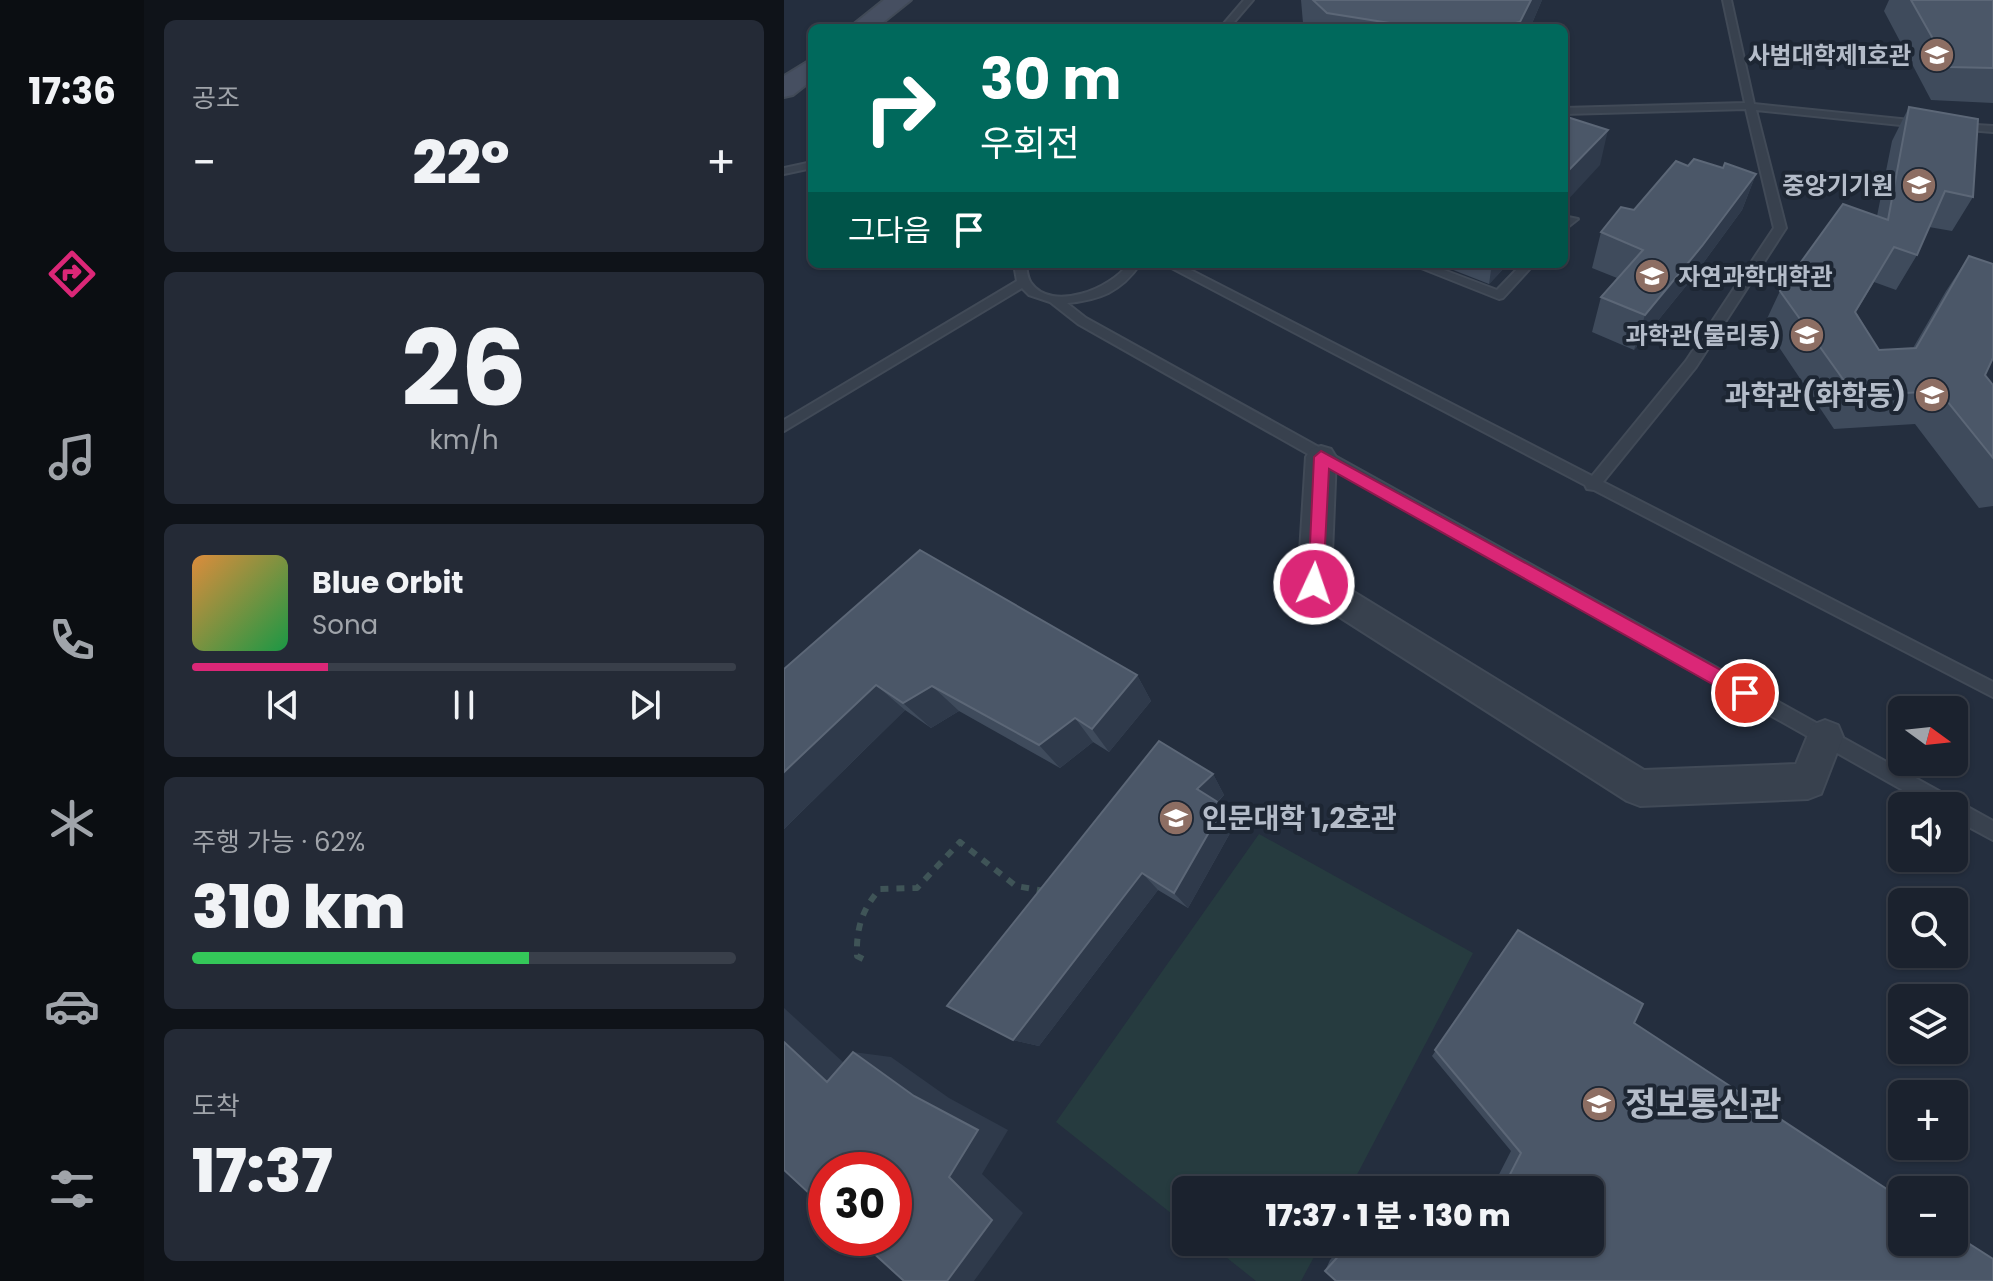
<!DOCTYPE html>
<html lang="ko">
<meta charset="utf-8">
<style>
:root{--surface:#1b222e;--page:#242a36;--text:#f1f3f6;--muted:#a0a4aa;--line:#393f4a;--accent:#db2777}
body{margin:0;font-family:Poppins,"Noto Sans KR",sans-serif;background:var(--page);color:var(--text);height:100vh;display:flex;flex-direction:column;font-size:30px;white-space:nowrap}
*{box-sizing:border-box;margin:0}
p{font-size:26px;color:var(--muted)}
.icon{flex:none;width:44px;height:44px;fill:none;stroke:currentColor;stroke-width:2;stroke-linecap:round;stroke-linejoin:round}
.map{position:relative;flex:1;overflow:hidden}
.panel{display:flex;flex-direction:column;gap:20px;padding:20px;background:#0f1319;width:640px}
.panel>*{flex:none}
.banner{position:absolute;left:24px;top:24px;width:760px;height:244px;border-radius:12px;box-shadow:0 2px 6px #0004,0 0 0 2px var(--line);background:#00695c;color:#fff;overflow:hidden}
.needle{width:52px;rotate:105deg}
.fabs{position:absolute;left:1104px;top:696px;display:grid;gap:16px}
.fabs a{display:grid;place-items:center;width:80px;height:80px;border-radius:12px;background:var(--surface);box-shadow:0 2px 6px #0004,0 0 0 2px var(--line);font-size:40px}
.speed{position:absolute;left:24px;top:1152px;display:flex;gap:16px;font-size:40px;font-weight:700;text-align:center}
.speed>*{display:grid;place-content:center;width:104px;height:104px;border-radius:50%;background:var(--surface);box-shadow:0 2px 6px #0004,0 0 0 2px var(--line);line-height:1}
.speed .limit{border:12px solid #d22;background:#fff;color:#111}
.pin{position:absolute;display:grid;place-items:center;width:68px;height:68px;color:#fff;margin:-34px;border:4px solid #fff;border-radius:50%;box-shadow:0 2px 8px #0007}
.me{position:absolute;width:88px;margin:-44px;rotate:3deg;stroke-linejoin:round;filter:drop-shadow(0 0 6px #0008)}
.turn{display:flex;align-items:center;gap:28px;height:168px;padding:0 40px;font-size:36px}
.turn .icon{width:104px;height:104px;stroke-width:2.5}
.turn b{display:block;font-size:56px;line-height:68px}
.then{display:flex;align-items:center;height:76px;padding:0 40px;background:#0003;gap:16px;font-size:30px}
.big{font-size:60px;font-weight:800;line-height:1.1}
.panel .tile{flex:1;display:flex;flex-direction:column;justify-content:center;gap:12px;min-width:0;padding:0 28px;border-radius:12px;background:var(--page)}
.panel .dial{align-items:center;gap:0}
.dial b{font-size:104px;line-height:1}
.song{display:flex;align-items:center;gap:24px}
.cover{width:96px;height:96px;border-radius:12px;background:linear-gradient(135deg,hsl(30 70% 55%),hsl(140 70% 35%))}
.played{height:8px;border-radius:4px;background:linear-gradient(90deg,var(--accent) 25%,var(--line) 25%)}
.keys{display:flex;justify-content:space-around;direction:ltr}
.heat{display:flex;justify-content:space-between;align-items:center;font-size:44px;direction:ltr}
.charge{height:12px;border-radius:6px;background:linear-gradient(90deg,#34c759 62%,var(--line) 0)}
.trip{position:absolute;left:388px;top:1176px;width:432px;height:80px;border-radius:12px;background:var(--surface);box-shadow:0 2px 6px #0004,0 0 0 2px var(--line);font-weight:800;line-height:80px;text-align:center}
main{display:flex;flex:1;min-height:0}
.dock{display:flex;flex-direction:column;width:144px;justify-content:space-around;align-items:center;background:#0b0e12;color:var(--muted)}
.dock .icon{width:56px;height:56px}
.dock .selected{color:var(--accent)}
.dock b{font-size:36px;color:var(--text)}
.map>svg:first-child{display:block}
.green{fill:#263b3f}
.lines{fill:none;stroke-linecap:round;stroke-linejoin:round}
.lane-casing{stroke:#414a57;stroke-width:4}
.street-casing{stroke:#414a57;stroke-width:4}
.secondary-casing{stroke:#414a57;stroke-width:4}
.path{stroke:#3f5457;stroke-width:6;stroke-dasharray:8 8;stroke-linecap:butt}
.lane{fill:#38414e;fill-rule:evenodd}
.street{fill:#38414e;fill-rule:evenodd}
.secondary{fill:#464f61;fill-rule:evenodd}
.wall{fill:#3f4b5c}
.shaded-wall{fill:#2f3a4b}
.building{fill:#4b5768;stroke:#5c6777;stroke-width:2}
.route{fill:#db2777;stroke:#8e194d;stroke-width:2}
.labels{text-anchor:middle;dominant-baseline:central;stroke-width:8;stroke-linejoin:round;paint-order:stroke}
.far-poi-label{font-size:24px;font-weight:bold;fill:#b4bcc9;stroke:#1d2633;text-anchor:end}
.poi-label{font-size:28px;font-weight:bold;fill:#b4bcc9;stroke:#1d2633;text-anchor:end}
.near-poi-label{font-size:34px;font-weight:bold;fill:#b4bcc9;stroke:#1d2633;text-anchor:start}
</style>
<main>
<nav class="dock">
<b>17:36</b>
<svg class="icon selected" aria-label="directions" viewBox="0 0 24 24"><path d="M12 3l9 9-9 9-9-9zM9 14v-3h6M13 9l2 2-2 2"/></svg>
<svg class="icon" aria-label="music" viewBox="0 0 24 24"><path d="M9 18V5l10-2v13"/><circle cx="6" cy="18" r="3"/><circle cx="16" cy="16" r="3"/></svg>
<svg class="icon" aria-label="phone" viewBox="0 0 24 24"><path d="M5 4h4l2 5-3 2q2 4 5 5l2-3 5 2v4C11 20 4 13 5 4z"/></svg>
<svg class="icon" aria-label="climate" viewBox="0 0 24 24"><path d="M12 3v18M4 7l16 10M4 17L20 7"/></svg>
<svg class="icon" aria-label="car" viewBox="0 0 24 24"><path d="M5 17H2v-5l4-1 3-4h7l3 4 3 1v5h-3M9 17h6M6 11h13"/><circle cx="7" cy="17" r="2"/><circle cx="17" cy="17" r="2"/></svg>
<svg class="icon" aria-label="filters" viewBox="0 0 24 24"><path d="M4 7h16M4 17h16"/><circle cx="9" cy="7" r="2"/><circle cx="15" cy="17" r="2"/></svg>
</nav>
<section class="panel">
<div class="tile"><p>공조</p>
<div class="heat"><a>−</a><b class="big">22°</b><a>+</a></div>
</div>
<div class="tile dial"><b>26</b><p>km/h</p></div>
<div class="tile">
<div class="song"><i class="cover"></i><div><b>Blue Orbit</b><p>Sona</p></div></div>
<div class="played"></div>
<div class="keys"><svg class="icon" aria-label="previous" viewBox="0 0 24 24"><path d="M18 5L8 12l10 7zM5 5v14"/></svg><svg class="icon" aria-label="pause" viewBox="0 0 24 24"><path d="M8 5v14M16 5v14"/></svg><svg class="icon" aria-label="next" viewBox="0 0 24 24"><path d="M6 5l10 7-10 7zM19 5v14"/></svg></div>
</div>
<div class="tile"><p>주행 가능 · 62%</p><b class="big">310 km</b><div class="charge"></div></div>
<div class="tile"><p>도착</p><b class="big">17:37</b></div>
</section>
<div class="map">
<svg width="1209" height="1281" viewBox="0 0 1209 1281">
<rect width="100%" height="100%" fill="#242e3e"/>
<g class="green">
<polygon points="475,834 689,953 565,1190 402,1190 402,1225 272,1122"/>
<polygon points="423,1242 538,1242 517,1281 472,1281"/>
</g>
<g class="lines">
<g class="lane-casing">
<g id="lane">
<polygon points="460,0 469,0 445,28 436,28"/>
<polygon points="939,0 947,0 970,104 1136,121 1141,124 1136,127 972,110 1002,228 912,367 819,482 1209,682 1209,697 810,490 803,489 801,485 380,264 395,264 808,476 902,361 990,228 962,109 780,114 780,108 961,103"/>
<polygon points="1175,124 1209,126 1209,132 1171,129 1171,125"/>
<polygon points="28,162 28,168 0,174 0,168"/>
<polygon points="784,217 794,219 780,230 780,221"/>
<path d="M230 264H242C243 271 243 277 247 283 268 313 328 288 344 264H356C337 292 315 300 283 303L302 318 1209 821V840L1170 819V806H1147L294 324 266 302 245 295 238 288 0 431V420L233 281Z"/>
<polygon points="627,264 644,264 713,290 738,264 750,264 719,298 715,299"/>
</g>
</g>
<g class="street-casing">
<polygon id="street" points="537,446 547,449 552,457 547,578 860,770 1012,764 1028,725 1041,720 1054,725 1059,737 1037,794 1024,799 856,806 843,801 518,593 514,584 522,457 527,449"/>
</g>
<g class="secondary-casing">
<g id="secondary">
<polygon points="100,0 127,0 92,28 65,28"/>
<polygon points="28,59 28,80 9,95 0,97 0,76"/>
</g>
</g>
<path class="path" d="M79 959 73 956C72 929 78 909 96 889L133 888 176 842 232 886 260 891"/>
<use href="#lane" class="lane"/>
<use href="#street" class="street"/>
<use href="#secondary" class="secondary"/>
</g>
<g class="wall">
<polygon points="517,0 758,0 746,28 525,28 519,23"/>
<polygon points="1105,0 1209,0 1209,103 1147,100 1100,11"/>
<polygon points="1125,107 1189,197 1168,231 1145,227 1133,255 1112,290 1090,282 1072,312 1095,350 1129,348 1162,291 1185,256 1201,375 1209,385 1209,506 1195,508 1131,424 1050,429 980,325 996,291 1093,216 1108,141"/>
<polygon points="904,166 972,174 958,210 906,281 850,350 808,332 817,297 833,278 808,268 817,232 850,210"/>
<polygon points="654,264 724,264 705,284"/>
<polygon points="0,669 353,675 367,701 325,752 309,742 276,768 175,711 147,728 121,710 0,829"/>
<polygon points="429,774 440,795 434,802 450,826 404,908 374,890 255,1046 229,1040"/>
<polygon points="734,930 859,1004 850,1023 1118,1199 1118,1242 1170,1242 1170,1234 1209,1259 1209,1281 552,1281 541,1271 546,1260 562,1242 806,1242 806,1190 631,1190 645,1184 707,1190 727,1151 648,1056"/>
</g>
<g class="shaded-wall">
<polygon points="747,0 758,0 746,28 709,28"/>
<polygon points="824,130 816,165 780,204 780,175"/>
<polygon points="972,174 958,210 906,281 850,350 861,315"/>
<polygon points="708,264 724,264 705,284"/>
<polygon points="353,675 367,701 325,752 308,729"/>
<polygon points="92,685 121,710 0,829 0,772"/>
<polygon points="148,686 175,711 147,728 119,703"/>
<polygon points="291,718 309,742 276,768 255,745"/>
<polygon points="429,774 440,795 425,810 413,789"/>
<polygon points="440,806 450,826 404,908 390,893"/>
<polygon points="358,873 374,890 255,1046 229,1040"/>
<polygon points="0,1008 84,1085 43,1082 0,1042"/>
<polygon points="69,1052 107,1057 165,1098 224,1130 198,1174 239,1213 190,1281 163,1281 165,1177"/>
</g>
<g class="building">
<polygon points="529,0 747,0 736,22 709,28 637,28 543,13"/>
<polygon points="1127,0 1209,0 1209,68 1165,67"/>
<polygon points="1125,107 1194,119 1189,197 1161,191 1133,255 1110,247 1071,312 1095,350 1132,348 1185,256 1209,264 1209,358 1201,375 1209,385 1209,458 1155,391 1071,396 996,291 1059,204 1104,220"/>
<polygon points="780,116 824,130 780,175"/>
<polygon points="910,159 939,168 941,163 972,174 918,246 861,315 817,297 859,250 817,232 837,207 850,210 892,161 904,166"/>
<polygon points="136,550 353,675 308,729 291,718 255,745 148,686 119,703 92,685 0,772 0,669"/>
<polygon points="375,741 429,774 413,789 440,806 390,893 358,873 229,1040 163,1006"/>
<polygon points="734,930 859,1004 850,1023 1118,1199 1118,1242 1170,1242 1170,1234 1209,1259 1209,1281 552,1281 541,1271 567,1242 806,1242 806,1190 718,1190 737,1153 651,1050"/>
<polygon points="0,1042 43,1082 69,1052 130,1096 194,1130 165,1177 208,1220 163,1281 120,1281 73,1238 110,1238 110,1170 42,1170 42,1209 0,1170"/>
<polygon points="648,1188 667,1190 644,1190"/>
</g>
<polygon class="route" points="537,451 968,687 968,699 955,699 545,469 539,584 530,591 524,589 530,457"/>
<defs>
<g id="university-disc" transform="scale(1.8)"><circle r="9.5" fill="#8d6e63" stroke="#1d2633"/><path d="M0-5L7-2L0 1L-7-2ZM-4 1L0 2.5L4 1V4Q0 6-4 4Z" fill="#fff"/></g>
</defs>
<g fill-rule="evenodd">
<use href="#university-disc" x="1153" y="55"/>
<use href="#university-disc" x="1135" y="185"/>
<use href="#university-disc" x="868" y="276"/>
<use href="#university-disc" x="1023" y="335"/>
<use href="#university-disc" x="1148" y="395"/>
<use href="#university-disc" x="392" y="818"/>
<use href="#university-disc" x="815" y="1104"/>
</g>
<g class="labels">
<g class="far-poi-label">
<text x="1127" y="55">사범대학제1호관</text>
<text x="1109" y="185">중앙기기원</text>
<text x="894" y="276" text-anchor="start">자연과학대학관</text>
<text x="997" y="335">과학관(물리동)</text>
</g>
<g class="poi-label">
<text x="1122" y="395">과학관(화학동)</text>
<text x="418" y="818" text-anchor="start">인문대학 1,2호관</text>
</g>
<g class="near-poi-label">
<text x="841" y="1104">정보통신관</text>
</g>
</g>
</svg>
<div class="fabs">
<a><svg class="needle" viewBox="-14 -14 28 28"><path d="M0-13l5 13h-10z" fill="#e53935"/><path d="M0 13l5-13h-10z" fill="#a0a4aa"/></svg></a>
<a><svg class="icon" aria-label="sound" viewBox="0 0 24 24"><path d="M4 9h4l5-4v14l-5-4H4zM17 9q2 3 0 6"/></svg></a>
<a><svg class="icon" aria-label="search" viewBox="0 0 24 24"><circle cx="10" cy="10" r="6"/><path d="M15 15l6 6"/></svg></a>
<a><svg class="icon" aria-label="layers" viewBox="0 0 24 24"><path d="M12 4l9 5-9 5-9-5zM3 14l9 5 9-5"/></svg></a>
<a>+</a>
<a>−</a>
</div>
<div class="speed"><div class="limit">30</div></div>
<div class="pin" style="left:961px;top:693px;background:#d93025"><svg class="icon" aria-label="arrive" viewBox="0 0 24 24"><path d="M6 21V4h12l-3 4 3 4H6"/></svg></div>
<svg class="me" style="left:530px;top:584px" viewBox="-20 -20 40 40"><circle r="17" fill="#db2777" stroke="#fff" stroke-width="3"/><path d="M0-11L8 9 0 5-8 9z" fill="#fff"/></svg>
<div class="trip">17:37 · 1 분 · 130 m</div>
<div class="banner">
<div class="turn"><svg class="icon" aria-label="right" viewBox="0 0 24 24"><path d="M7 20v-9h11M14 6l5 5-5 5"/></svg><div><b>30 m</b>우회전</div></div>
<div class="then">그다음<svg class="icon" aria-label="arrive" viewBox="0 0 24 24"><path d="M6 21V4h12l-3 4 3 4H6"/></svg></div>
</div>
</div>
</main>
